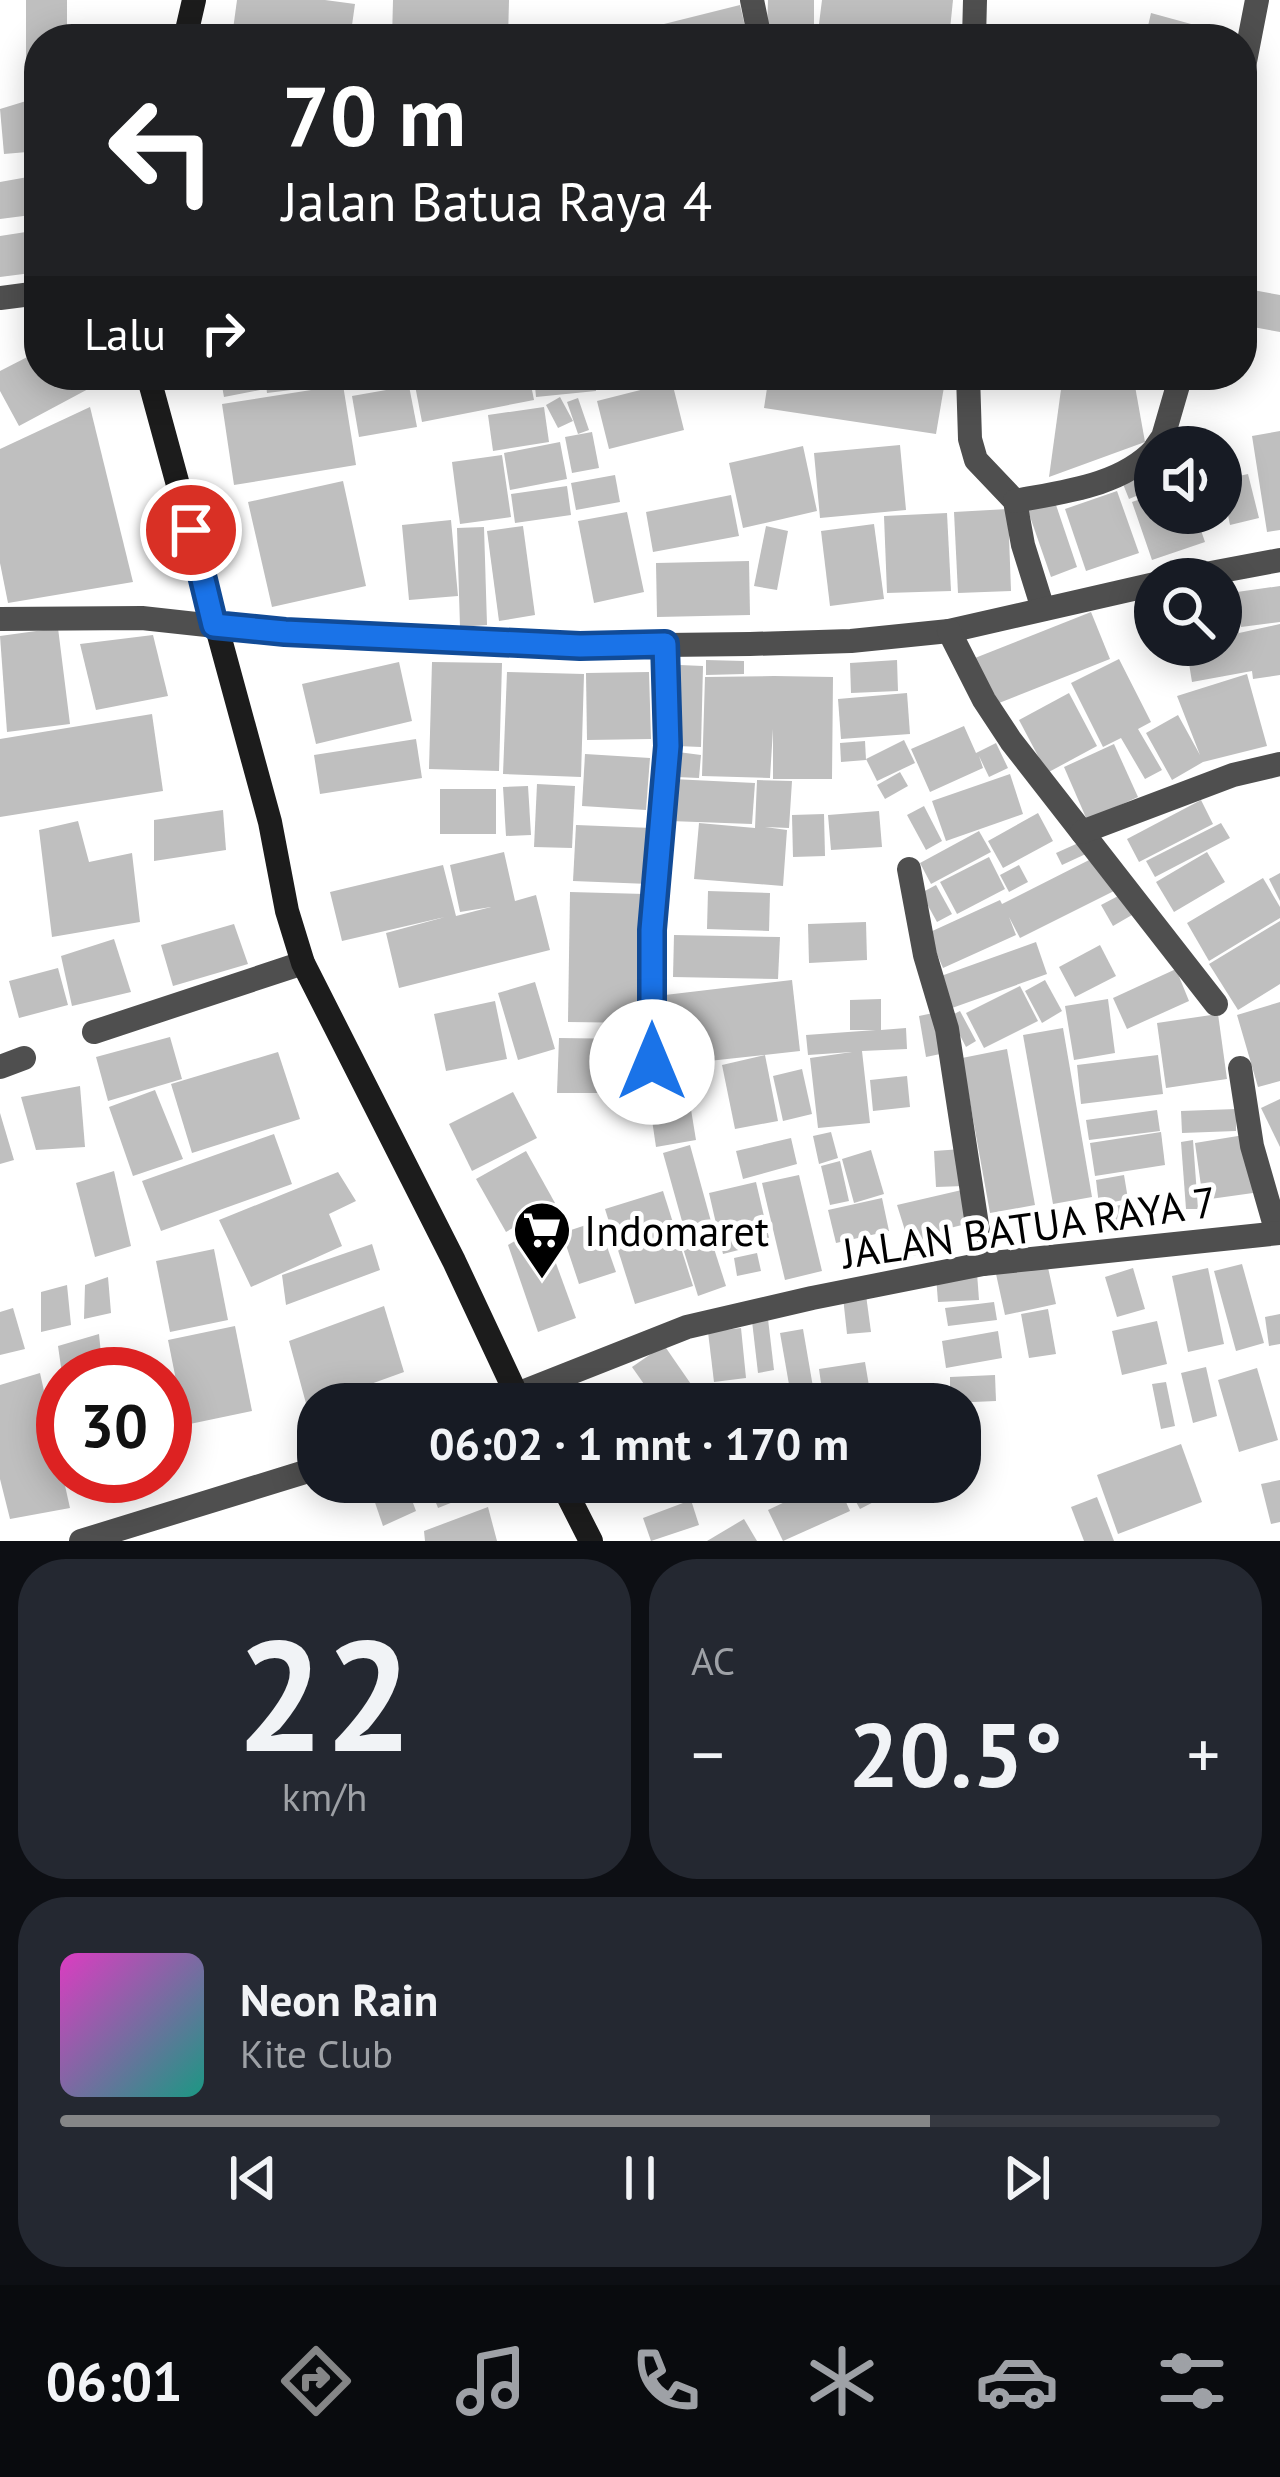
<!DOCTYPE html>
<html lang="id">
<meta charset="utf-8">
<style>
:root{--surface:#171b24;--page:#242831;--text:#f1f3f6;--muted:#9ea1a6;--line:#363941;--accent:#858687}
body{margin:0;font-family:"PT Sans",sans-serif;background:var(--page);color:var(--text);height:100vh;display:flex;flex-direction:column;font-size:45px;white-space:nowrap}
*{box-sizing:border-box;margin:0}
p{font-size:39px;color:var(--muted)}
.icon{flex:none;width:66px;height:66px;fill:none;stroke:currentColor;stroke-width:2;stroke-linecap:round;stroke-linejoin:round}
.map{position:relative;height:1541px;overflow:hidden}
.sheet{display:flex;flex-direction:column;gap:18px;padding:18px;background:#0d0f14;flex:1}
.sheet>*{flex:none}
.hud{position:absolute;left:24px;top:24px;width:1233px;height:366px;border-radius:48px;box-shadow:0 6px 30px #0003;background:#202124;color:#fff;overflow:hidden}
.tools{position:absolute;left:1134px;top:426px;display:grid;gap:24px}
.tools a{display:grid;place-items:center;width:108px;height:108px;border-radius:50%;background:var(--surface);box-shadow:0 6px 30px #0003;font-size:60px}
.speed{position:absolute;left:36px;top:1347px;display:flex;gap:24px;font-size:60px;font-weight:700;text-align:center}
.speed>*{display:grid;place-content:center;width:156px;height:156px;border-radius:50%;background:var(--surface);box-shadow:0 6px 30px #0003;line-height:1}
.speed .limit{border:18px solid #d22;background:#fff;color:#111}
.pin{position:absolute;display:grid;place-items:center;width:102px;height:102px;color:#fff;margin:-51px;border:6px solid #fff;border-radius:50%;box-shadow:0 3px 12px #0007}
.me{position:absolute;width:132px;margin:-66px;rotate:0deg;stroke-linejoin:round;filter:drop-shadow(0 0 9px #0008)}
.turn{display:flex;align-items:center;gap:42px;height:252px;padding:0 60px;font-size:54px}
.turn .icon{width:156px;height:156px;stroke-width:2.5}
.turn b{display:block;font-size:84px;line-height:102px}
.then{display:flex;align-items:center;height:114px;padding:0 60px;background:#0003;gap:24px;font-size:45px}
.big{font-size:90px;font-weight:800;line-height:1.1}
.sheet .widget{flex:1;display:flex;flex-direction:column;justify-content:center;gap:18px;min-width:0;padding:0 42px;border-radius:48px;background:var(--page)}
.sheet .dial{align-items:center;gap:0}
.dial b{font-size:156px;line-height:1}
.song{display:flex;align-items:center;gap:36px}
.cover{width:144px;height:144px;border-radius:18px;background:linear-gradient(135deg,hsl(310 70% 55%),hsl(170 70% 35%))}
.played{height:12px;border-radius:6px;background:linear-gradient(90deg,var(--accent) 75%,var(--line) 75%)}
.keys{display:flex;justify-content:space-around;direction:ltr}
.heat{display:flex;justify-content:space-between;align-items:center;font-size:66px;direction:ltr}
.sheet .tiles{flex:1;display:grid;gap:18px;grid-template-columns:1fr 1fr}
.widget:last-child{grid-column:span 2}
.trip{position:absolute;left:297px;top:1383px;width:684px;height:120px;border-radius:48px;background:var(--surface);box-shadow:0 6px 30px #0003;font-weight:800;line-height:120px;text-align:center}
.dock{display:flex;height:192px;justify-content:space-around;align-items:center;background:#090b0e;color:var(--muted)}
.dock .icon{width:84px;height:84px}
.dock .on{color:var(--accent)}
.dock b{font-size:54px;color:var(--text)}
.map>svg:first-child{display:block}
.building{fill:#bfbfbf}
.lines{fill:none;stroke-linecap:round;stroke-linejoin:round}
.minor{stroke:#4f4f4f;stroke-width:24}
.secondary{stroke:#1c1c1c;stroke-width:24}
.route-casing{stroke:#114b97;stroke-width:30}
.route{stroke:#1a73e8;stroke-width:21}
.labels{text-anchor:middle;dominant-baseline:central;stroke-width:10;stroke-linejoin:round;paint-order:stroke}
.street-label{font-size:42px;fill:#000;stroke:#fff}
.poi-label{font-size:42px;fill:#000;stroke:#fff;text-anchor:start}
</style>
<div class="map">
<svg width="1280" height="1541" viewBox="0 0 1280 1541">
<rect width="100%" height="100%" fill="#fff"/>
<g class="building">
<polygon points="26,0 67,0 67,39 39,39 39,68 26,69"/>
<polygon points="237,0 325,0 355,4 350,39 232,37"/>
<polygon points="393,0 509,0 508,39 392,39"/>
<polygon points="768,0 814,0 814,31 767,31"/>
<polygon points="822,0 953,0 949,39 890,39 818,32"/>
<polygon points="740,5 748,39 629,39 628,33"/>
<polygon points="1151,13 1202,27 1199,39 1145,39"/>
<polygon points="36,98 39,151 4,154 0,109"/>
<polygon points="39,175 39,214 0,219 0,182"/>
<polygon points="39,230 39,272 0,277 0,236"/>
<polygon points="1242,288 1280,295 1280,332 1242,325"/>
<polygon points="39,351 39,375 102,375 105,380 19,426 0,391 0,371"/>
<polygon points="220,375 257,375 260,390 224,397"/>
<polygon points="265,375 388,375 388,378 267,393"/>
<polygon points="413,375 529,375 534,400 422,422"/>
<polygon points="534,375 594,375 596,391 536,397"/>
<polygon points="599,375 656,375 657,385 600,389"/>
<polygon points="769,375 946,375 936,434 764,408"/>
<polygon points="1063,375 1133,375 1145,442 1049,477"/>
<polygon points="672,382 684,430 609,449 597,401"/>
<polygon points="343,385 356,465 234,485 222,404"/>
<polygon points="409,386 417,427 359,437 352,396"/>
<polygon points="560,397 573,421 558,428 546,405"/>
<polygon points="578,398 589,430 578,434 567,402"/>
<polygon points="90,407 133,582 8,603 0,563 0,449"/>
<polygon points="544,407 549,442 493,451 488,415"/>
<polygon points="1280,431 1280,530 1267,532 1252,436"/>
<polygon points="592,432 599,468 572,473 565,437"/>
<polygon points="560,442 567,479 510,490 504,453"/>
<polygon points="900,445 906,510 820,518 814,453"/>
<polygon points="803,446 817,511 743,528 729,463"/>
<polygon points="502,455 511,517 460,524 452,462"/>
<polygon points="1155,471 1155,488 1129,499 1123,484"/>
<polygon points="1248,474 1259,518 1230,525 1221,480"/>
<polygon points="615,475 620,502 576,510 571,483"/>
<polygon points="343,481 366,586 272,607 248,502"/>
<polygon points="567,486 571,515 515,523 511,494"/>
<polygon points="1117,491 1139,553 1086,571 1065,509"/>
<polygon points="1155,494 1155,513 1195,513 1205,542 1152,560 1132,502"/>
<polygon points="731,495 739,536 653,552 646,512"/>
<polygon points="1054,499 1077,567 1051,577 1027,508"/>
<polygon points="1008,509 1011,591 958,593 954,512"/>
<polygon points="627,512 644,592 594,603 578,521"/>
<polygon points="947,513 951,591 887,593 884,516"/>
<polygon points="451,520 458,596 409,600 402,525"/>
<polygon points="874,524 884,599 830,606 821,531"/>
<polygon points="523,526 535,615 499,621 487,531"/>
<polygon points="766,526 788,531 777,590 754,586"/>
<polygon points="484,527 487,625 460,627 457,528"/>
<polygon points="749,561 750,615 657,617 656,563"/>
<polygon points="1280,586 1280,622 1241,627 1237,592"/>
<polygon points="1235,595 1239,633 1221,635 1221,596"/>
<polygon points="1091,612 1110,659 994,705 975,658"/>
<polygon points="1280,624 1280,675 1253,679 1252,671 1192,682 1186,645 1221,645 1221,637"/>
<polygon points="58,628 70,724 7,732 0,636"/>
<polygon points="153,635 168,696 96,710 80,644"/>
<polygon points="1119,659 1151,722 1138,729 1162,770 1145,779 1121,738 1103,747 1071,683"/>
<polygon points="706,660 744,661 744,674 706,675"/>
<polygon points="897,660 898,691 851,693 850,663"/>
<polygon points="399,662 412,721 316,744 302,684"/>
<polygon points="432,662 502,663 499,771 429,769"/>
<polygon points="680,665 703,666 701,747 677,746"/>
<polygon points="507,672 584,674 581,777 503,774"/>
<polygon points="649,672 651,739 587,740 586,673"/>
<polygon points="1247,674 1267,746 1203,762 1172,780 1146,733 1178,715 1200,755 1177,696"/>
<polygon points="774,676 833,677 832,779 773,779 773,729 770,778 702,776 705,677"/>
<polygon points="907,693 910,734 841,739 838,699"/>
<polygon points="1069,693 1097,746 1047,773 1019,720"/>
<polygon points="152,714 163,791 0,817 0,739"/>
<polygon points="964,726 976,753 996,743 1008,768 989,777 979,756 983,768 930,792 911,749"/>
<polygon points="416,739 422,778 320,794 314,755"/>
<polygon points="904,740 915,763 877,781 866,759"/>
<polygon points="865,741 866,760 841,762 840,743"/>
<polygon points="1114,744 1138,797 1087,820 1064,767"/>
<polygon points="678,752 701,755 699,778 676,777"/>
<polygon points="585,754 650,758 646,810 582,806"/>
<polygon points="900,772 908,786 885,799 877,785"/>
<polygon points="1010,774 1023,814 946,841 932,801"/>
<polygon points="672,779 755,783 752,824 670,821"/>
<polygon points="757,780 792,781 789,828 765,827 787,830 783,886 694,879 699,823 755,828"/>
<polygon points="537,784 575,786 572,848 534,847"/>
<polygon points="528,786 531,835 506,836 503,787"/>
<rect x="440" y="789" width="56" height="45"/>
<polygon points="1201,800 1213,824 1139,862 1127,839"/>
<polygon points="924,806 942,841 926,850 907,815"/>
<polygon points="223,810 226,850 154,861 154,820"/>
<polygon points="879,811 882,847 831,850 828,815"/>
<polygon points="1038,813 1053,841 1003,868 988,841"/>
<polygon points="824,814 825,856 793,857 792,815"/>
<polygon points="78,821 89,862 132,853 140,922 52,937 39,830"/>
<polygon points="1221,823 1230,838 1155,877 1146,861"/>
<polygon points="576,825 652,828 649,884 573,881"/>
<polygon points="979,831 991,852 931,884 920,863"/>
<polygon points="1085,840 1090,852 1062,865 1056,853"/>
<polygon points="504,852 515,901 536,895 550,950 399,988 386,933 445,917 342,941 330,892 443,865 456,916 491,907 460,912 450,865"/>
<polygon points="1207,852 1225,882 1174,912 1156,882"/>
<polygon points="1097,856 1114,891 1020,938 1009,917 1016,935 943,968 928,933 1000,900 1002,904"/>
<polygon points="989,857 1005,889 957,914 940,882"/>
<polygon points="1019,865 1028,882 1009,892 1000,875"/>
<polygon points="1280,873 1280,901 1269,879"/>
<polygon points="1263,878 1280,907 1280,918 1209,961 1187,923"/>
<polygon points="936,885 952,914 937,922 921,893"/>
<polygon points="708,891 770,893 769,931 707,929"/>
<polygon points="570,892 645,894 642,1023 568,1022"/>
<polygon points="1120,895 1132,915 1113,926 1101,905"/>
<polygon points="1280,921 1280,984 1238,1010 1209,964"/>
<polygon points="866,922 867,960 809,963 808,924"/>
<polygon points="234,924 248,964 173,986 161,945"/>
<polygon points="674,935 780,937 778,979 673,977"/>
<polygon points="114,939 131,992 72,1006 61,956"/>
<polygon points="1036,942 1047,974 952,1008 941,976"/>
<polygon points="1100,945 1116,976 1075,997 1059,967"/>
<polygon points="58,968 68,1005 19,1018 9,981"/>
<polygon points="1176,969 1189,1001 1127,1029 1113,998"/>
<polygon points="792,980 800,1051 672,1065 665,995"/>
<polygon points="1045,980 1062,1011 1042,1023 1025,991"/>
<polygon points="535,982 555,1049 518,1060 498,993"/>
<polygon points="1020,986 1038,1021 984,1048 966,1013"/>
<polygon points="881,999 881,1030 906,1028 907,1049 862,1051 870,1123 818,1128 810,1058 852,1052 808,1055 806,1035 876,1030 850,1030 850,1000"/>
<polygon points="1108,999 1115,1053 1074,1060 1065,1006"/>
<polygon points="495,1001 507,1059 446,1071 434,1014"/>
<polygon points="1280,1002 1280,1081 1258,1087 1237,1015"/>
<polygon points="960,1011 976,1041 966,1047 950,1016"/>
<polygon points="938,1012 945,1053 926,1057 919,1016"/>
<polygon points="1218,1014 1227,1079 1166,1088 1157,1023"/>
<polygon points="1063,1028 1092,1197 1053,1204 1023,1035"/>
<polygon points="170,1037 182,1079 108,1101 96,1057"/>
<polygon points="559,1038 632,1039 631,1093 557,1093"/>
<polygon points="1007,1049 1035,1205 990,1213 962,1058"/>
<polygon points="278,1052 300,1119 192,1153 171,1084"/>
<polygon points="765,1055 778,1121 735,1129 722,1065"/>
<polygon points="1158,1055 1163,1094 1081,1104 1077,1065"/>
<polygon points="802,1069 812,1114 783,1121 773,1076"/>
<polygon points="907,1076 910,1107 873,1111 870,1080"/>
<polygon points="686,1079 696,1140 656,1147 647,1086"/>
<polygon points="80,1086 85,1147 36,1150 21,1097"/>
<polygon points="155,1090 183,1159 133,1176 109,1107"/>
<polygon points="513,1092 537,1138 472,1171 449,1124"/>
<polygon points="1280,1099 1280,1147 1261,1108"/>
<polygon points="1236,1109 1236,1131 1182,1133 1181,1111"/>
<polygon points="1157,1110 1160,1131 1089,1140 1086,1120"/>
<polygon points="0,1113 14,1160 0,1164"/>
<polygon points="831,1132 838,1158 819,1164 813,1136"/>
<polygon points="1161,1132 1165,1165 1095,1176 1090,1143"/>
<polygon points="274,1134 292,1184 161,1231 142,1181"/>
<polygon points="1244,1135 1253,1193 1203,1200 1195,1143"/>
<polygon points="791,1138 797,1164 743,1179 736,1151"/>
<polygon points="1193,1140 1198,1209 1186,1209 1181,1142"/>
<polygon points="690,1145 712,1225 685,1232 663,1153"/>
<polygon points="962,1149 964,1186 936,1187 934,1151"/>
<polygon points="871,1150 884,1194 854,1203 842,1159"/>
<polygon points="526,1151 555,1203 506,1232 476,1179"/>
<polygon points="840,1161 849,1201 830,1205 821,1166"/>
<polygon points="114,1171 131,1246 95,1257 76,1183"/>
<polygon points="338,1172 356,1201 329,1214 342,1246 251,1287 219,1220"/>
<polygon points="799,1175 822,1271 785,1280 762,1183"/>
<polygon points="1124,1175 1128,1199 1099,1205 1096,1180"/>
<polygon points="756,1182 770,1242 723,1254 709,1193"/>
<polygon points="966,1189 974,1222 950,1228 954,1246 913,1256 897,1205"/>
<polygon points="663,1191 693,1286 635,1304 605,1209"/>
<polygon points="882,1198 889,1231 836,1243 828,1210"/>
<polygon points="1128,1204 1130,1219 1102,1223 1100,1208"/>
<polygon points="598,1221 616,1272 579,1284 562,1233"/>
<polygon points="542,1225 576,1318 538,1332 508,1245"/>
<polygon points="710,1236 726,1286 698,1296 682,1245"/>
<polygon points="372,1244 380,1270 286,1305 282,1275"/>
<polygon points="214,1249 228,1320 170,1332 156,1261"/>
<polygon points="757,1253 761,1271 737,1276 734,1258"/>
<polygon points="1047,1263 1056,1304 1005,1315 996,1274"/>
<polygon points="1242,1264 1264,1343 1236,1351 1214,1271"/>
<polygon points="1133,1268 1145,1309 1117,1317 1105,1277"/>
<polygon points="1208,1268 1224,1344 1188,1352 1172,1276"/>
<polygon points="977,1273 979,1300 938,1302 936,1276"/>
<polygon points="108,1277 111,1313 84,1319 85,1285"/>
<polygon points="67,1285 71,1325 41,1332 41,1292"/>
<polygon points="866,1295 871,1332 847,1334 843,1297"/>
<polygon points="994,1302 997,1320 948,1326 945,1308"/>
<polygon points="384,1306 404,1372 307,1407 289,1341"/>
<polygon points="13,1308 25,1349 0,1355 0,1312"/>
<polygon points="1048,1309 1056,1354 1029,1358 1021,1314"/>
<polygon points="1280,1314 1280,1344 1269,1346 1265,1317"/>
<polygon points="768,1319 774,1370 758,1373 752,1321"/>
<polygon points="1157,1321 1167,1364 1122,1375 1112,1331"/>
<polygon points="235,1326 252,1411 185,1425 168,1340"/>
<polygon points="741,1328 746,1378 714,1382 708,1332"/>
<polygon points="803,1329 814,1393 791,1396 780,1333"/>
<polygon points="998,1331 1002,1358 946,1368 942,1341"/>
<polygon points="99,1334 103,1374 62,1374 58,1346"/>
<polygon points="664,1345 695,1390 674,1404 658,1404 632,1367"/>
<polygon points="865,1362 872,1404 824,1404 819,1369"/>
<polygon points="1206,1367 1217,1416 1193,1423 1181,1373"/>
<polygon points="1257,1368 1278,1440 1239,1452 1218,1380"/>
<polygon points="40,1373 70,1508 10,1519 0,1479 0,1385"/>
<polygon points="995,1375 996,1401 950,1403 950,1377"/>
<polygon points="1166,1382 1175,1426 1161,1429 1152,1384"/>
<polygon points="165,1385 175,1422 165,1426"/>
<polygon points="611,1391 621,1404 592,1404"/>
<polygon points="1181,1444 1202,1502 1118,1534 1097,1475"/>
<polygon points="1280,1480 1280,1522 1271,1524 1261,1484"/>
<polygon points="368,1482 405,1482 416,1511 383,1526"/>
<polygon points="428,1482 504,1482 438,1508"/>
<polygon points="737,1482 784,1482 784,1483 742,1498"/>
<polygon points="827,1482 837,1482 850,1511 783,1541 768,1510"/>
<polygon points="845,1482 890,1482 895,1491 860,1509"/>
<polygon points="1097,1497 1114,1541 1084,1541 1071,1507"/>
<polygon points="691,1500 699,1525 651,1541 643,1518"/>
<polygon points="488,1507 497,1541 425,1541 424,1531"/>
<polygon points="744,1519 757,1541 707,1541"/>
</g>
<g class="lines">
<g class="minor">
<polyline points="752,0 760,39"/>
<polyline points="974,39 975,0"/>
<polyline points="1242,77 1257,0"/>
<polyline points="0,298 39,293"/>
<polyline points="968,375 970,439 976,460 1015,501 1023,545 1043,609"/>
<polyline points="1156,447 1163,437 1181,375"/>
<path d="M1015 501C1062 492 1121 486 1155 449"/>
<polyline points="1179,579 1280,560"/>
<polyline points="0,619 142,618 261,631 581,646 750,644 851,641 949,631 1155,584"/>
<polyline points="949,631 984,700 1011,741 1216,1004"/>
<polyline points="1082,832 1233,775 1280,764"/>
<polyline points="909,869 925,955 947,1029 983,1264"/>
<polyline points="94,1032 303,963"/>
<polyline points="653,1062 652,930 668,746 666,644"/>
<polyline points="0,1067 24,1058"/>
<polyline points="1240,1068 1252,1146 1277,1233"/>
<polyline points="492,1404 687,1327 812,1298 983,1264 1280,1233"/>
<polyline points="81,1541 318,1468"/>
</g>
<g class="secondary">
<polyline points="185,39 194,0"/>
<polyline points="148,375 270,822 287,911 303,963 454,1261 521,1404"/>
<polyline points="561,1482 591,1541"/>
</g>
</g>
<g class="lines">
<g class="route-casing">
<polyline id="route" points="191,530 214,625 285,632 580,646 665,644 668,746 652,930 652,1062"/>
</g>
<use href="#route" class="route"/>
</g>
<defs>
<g id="supermarket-pin" transform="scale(3)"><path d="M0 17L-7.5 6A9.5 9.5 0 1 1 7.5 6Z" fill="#000" stroke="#fff"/><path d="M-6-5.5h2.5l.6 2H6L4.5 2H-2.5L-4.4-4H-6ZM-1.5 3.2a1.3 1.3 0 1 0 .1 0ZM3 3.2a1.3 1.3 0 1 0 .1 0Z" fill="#fff"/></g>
</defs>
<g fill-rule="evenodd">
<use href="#supermarket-pin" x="542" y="1230"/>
</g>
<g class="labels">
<g class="street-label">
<text transform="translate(1029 1227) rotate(-8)">JALAN BATUA RAYA 7</text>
</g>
<g class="poi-label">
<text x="584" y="1230">Indomaret</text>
</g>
</g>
</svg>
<div class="tools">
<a><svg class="icon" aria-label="sound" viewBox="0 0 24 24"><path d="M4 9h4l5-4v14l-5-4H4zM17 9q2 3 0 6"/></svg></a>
<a><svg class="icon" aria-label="search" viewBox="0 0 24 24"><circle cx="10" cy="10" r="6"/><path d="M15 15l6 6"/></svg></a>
</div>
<div class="speed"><div class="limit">30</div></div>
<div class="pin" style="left:191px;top:530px;background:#d93025"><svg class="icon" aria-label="arrive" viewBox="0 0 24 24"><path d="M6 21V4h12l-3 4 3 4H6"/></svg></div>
<svg class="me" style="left:652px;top:1062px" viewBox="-20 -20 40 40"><circle r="19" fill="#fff"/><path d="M0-13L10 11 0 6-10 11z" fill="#1a73e8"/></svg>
<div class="trip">06:02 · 1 mnt · 170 m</div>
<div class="hud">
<div class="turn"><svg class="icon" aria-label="left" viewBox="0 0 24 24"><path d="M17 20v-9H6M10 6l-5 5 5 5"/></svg><div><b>70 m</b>Jalan Batua Raya 4</div></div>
<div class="then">Lalu<svg class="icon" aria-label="right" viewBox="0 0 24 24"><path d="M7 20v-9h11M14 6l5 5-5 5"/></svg></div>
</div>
</div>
<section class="sheet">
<div class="tiles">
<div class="widget dial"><b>22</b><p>km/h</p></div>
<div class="widget"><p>AC</p>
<div class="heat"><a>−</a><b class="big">20.5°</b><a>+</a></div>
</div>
<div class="widget">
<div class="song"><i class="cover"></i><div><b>Neon Rain</b><p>Kite Club</p></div></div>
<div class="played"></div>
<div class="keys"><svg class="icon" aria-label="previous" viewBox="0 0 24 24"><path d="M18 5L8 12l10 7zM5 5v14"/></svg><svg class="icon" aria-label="pause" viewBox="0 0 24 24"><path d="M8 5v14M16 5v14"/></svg><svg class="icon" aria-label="next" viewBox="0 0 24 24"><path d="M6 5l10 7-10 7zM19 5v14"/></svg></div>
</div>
</div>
</section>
<nav class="dock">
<b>06:01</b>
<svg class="icon on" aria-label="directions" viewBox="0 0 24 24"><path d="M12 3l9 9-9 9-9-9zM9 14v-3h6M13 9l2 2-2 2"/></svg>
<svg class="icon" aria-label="music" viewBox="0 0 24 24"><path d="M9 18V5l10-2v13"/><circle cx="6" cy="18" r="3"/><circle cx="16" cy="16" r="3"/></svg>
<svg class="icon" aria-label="phone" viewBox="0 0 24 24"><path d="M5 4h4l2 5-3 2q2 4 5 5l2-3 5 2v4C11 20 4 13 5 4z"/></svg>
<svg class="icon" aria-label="climate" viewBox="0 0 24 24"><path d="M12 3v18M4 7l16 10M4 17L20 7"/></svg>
<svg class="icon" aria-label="car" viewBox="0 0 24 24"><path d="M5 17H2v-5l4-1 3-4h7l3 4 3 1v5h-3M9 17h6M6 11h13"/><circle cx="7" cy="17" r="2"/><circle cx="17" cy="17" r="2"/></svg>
<svg class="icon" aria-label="filters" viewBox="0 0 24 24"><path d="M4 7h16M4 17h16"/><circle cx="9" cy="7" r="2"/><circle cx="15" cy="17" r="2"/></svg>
</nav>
